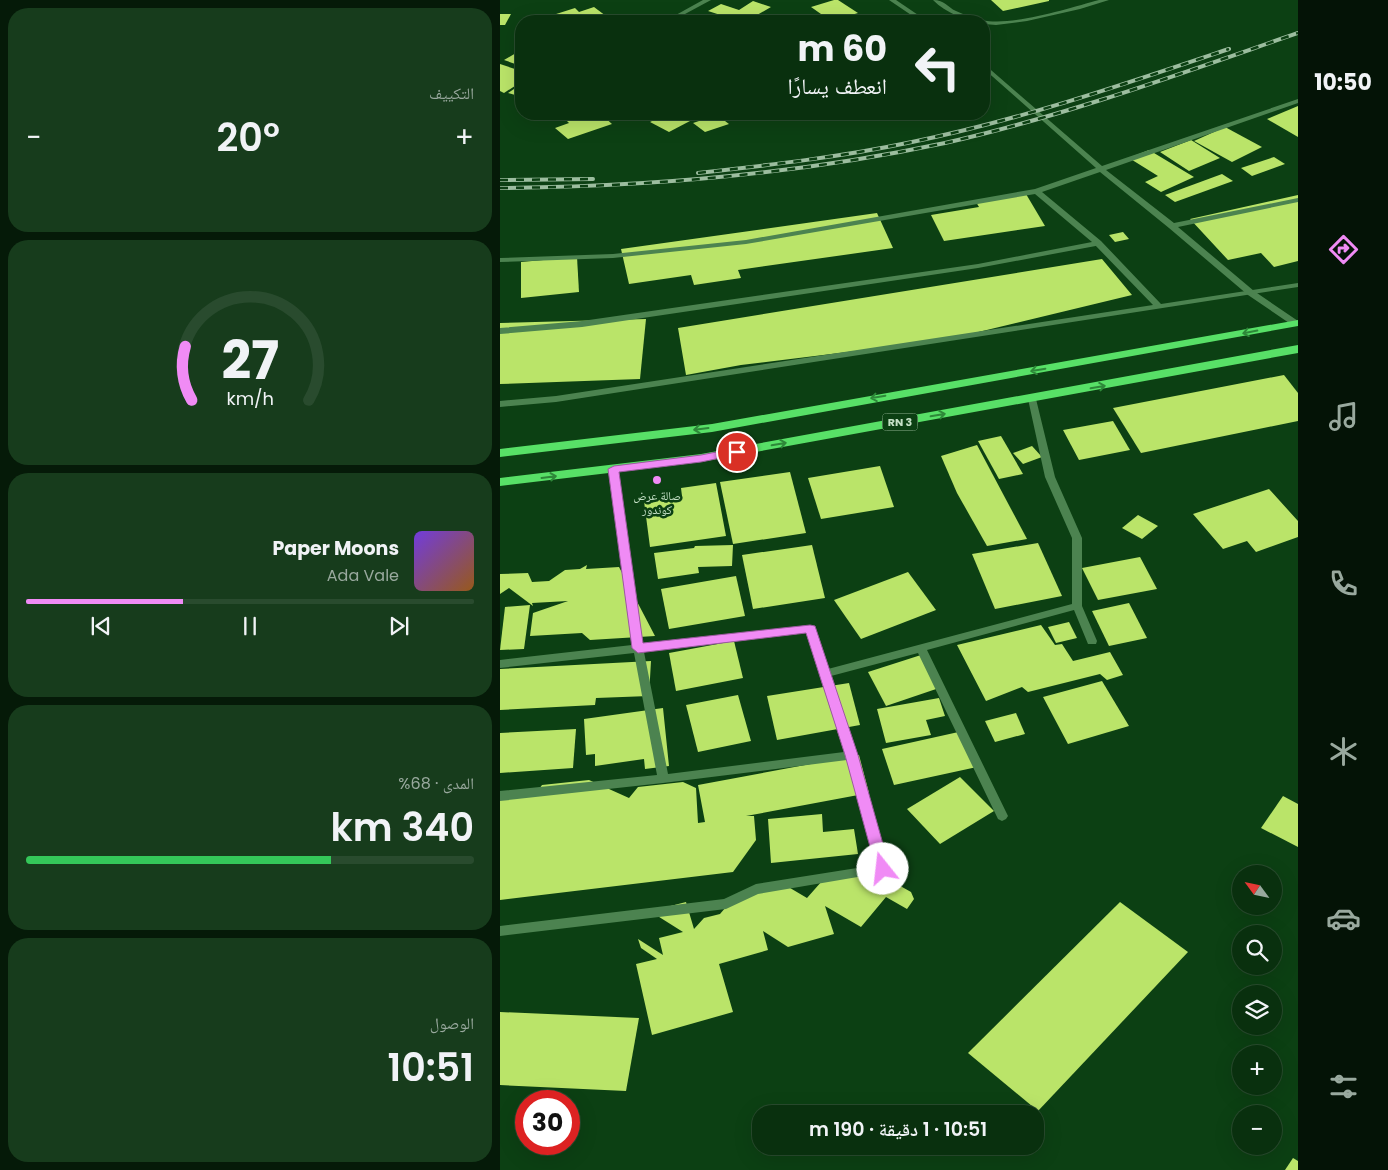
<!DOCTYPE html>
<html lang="ar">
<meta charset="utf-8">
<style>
:root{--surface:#09300e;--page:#173c1c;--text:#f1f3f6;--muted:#99a99e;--line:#294b2e;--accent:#f08bf5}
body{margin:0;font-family:Poppins,"Noto Naskh Arabic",sans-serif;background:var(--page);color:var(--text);direction:rtl;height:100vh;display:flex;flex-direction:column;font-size:19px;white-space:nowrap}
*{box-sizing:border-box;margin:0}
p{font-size:16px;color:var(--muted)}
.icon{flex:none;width:28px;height:28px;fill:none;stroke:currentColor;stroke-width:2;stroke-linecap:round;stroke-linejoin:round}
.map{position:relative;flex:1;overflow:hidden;direction:ltr}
.details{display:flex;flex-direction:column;gap:8px;padding:8px;background:#051a08;width:500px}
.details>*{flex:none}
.hud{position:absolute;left:15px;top:15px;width:475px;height:105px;border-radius:20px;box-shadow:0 5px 20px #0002,0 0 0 1px var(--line);direction:rtl;background:#09300e;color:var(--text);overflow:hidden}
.needle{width:32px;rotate:303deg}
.fabs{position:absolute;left:732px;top:865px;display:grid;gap:10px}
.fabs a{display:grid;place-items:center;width:50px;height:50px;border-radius:50%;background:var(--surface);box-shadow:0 5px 20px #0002,0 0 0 1px var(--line);font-size:25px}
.speed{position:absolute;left:15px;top:1090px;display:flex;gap:10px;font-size:25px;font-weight:700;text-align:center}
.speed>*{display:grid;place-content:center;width:65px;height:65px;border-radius:50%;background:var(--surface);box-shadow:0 5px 20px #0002,0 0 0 1px var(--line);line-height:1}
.speed .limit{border:8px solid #d22;background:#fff;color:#111}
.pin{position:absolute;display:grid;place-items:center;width:42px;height:42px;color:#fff;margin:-21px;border:2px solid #fff;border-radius:50%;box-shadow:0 1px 5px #0007}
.me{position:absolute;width:55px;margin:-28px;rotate:344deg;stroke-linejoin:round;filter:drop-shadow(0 0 4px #0008)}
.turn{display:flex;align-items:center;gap:18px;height:105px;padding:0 20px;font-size:22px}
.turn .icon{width:65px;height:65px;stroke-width:2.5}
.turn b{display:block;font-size:35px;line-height:42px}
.big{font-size:38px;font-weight:600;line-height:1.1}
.details .tile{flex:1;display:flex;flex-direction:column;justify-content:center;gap:8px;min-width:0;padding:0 18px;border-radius:20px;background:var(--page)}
.details .dial{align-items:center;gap:0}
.dial svg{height:130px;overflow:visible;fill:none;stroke:var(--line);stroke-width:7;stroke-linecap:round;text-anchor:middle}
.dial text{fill:var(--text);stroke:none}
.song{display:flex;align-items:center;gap:15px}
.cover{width:60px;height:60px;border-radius:8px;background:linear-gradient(135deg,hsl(260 70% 55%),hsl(30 70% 35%))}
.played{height:5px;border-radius:2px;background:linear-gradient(90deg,var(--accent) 35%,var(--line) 35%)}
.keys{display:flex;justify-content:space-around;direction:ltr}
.heat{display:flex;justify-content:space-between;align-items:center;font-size:28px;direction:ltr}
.charge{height:8px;border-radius:4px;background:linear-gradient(90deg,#34c759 68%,var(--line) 0)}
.trip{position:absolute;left:252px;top:1105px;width:292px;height:50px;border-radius:20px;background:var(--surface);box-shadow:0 5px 20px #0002,0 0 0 1px var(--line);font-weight:600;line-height:50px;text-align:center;direction:rtl}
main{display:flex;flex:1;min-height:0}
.menu{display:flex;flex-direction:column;width:90px;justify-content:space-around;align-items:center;background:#041306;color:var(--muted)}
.menu .icon{width:35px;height:35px}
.menu .active{color:var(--accent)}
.menu b{font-size:22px;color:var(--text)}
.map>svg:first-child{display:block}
.building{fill:#bae469}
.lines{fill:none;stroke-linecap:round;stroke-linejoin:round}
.service{fill:#4c8350;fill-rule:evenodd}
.minor{fill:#4c8350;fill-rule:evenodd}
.trunk{fill:#58e067;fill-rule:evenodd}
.rail-casing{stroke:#9cbd9f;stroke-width:4}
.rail{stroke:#0c4013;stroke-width:2.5;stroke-dasharray:8;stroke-linecap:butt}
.oneway{stroke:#2e8839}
.route{fill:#f08bf5;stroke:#9c5a9f}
.poi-dot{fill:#f08bf5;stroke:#0c4013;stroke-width:2}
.labels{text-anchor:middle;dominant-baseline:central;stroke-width:5;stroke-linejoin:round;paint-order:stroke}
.shield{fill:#0c4013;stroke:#8eb090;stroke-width:1}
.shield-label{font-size:11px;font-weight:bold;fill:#c5e0c6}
.poi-label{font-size:12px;fill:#c5e0c6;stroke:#0c4013}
</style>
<main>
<nav class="menu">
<b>10:50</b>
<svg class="icon active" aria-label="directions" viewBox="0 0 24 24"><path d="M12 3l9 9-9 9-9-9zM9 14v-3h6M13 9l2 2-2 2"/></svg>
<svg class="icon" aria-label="music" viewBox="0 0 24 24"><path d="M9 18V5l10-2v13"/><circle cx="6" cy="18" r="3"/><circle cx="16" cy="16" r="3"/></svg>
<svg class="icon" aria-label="phone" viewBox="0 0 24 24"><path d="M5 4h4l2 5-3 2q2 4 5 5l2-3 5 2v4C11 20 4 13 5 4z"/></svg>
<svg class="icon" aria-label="climate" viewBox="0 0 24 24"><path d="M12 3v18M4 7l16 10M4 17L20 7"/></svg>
<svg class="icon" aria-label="car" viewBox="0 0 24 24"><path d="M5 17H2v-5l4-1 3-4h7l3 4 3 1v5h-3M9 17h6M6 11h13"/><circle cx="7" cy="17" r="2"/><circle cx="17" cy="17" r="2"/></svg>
<svg class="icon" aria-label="filters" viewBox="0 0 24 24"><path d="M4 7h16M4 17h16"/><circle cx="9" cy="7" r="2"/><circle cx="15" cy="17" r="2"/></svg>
</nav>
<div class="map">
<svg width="798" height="1170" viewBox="0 0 798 1170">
<rect width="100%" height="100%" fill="#0c4013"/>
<g class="building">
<polygon points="334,0 338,0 358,13 331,21 311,7"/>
<polygon points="491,0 549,0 549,1 503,11"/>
<polygon points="253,1 271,7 250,19 242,16 236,20 208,11 221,4 239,10"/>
<polygon points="94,7 106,16 111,14 120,21 60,21 53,15 75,8 79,12"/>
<polygon points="0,14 11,14 5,25 0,25"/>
<polygon points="21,50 21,66 4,60"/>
<polygon points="0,64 21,71 21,82 4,93 0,91"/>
<polygon points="17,87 21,88 21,95 19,96 8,93"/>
<polygon points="798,106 798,137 767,119"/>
<polygon points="80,114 83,114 91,120 103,116 112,124 68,139 55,128 69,123 65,119"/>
<polygon points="166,114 176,114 190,121 169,132 150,122"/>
<polygon points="184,114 200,114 205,117 194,121"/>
<polygon points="217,115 229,124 205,132 193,123"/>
<polygon points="725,127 762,147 732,162 694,141"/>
<polygon points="691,140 720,158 689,171 660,152"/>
<polygon points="649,150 694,177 661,192 645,182 658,176 629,158"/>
<polygon points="774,157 785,164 752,176 741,168"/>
<polygon points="722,174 733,181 675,202 665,195"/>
<polygon points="526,194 545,226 444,241 431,215 479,207 476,202"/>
<polygon points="798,195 798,261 774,267 761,253 728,260 690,219"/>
<polygon points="377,213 393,248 238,270 241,278 194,285 191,275 129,284 121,249"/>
<polygon points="623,232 629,239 615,242 609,235"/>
<polygon points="77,257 79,292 21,298 21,262"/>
<polygon points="602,259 632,295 445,340 241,365 186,375 178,328"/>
<polygon points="146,319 140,379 0,384 0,323"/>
<polygon points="784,375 798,393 798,421 641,453 613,408"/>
<polygon points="613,421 630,450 579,460 563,430"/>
<polygon points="501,436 523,474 499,479 478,441"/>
<polygon points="477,445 527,539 487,546 457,493 441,456"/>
<polygon points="532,446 542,457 523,464 513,453"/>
<polygon points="380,466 394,507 321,519 308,478"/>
<polygon points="290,472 306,533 233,544 220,482"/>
<polygon points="216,483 226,536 150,547 144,501 182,496 181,488"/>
<polygon points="769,489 798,521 798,537 756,552 747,541 723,549 693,514"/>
<polygon points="638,515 658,526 642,539 622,528"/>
<polygon points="538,543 562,596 495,609 472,554"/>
<polygon points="233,545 232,566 198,567 199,573 158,579 154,553 194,548 195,546"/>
<polygon points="312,545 325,598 253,609 242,555"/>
<polygon points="640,557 657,589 598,600 582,568"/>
<polygon points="87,565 86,569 119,567 155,636 90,640 82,633 30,636 33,613 68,601 32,603 33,606 9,588 0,594 0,574 28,573 32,582 49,581 65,570 80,569"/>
<polygon points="408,572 436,610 361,639 334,600"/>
<polygon points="236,576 245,616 169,629 161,589"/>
<polygon points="629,603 647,638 609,646 592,611"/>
<polygon points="30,605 24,649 0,650 5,607"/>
<polygon points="569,622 577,638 556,643 548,627"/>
<polygon points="541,625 555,645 562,644 573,661 610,652 623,675 607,680 600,674 528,692 522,687 486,701 457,645"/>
<polygon points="234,641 243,678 176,691 169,653"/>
<polygon points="421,655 442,687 386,706 368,672"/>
<polygon points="151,661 149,696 96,698 95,705 0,710 0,669"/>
<polygon points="602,681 629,726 568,744 543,697"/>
<polygon points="349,683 360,725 277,740 267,696"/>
<polygon points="238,695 251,741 198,752 186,705"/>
<polygon points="439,698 445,716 426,720 431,735 386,743 377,709"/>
<polygon points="163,708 169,766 145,769 144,759 95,766 95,754 86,755 84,719"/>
<polygon points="516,713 525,734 495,742 485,721"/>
<polygon points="76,729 73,768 0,773 0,733"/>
<polygon points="463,731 477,767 394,785 382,749"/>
<polygon points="359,755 369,793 246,816 254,816 256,840 233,872 0,900 0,800 34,796 42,785 89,780 129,798 138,787 183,782 196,788 198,823 205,822 198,785"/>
<polygon points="460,777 494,811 440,844 407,809"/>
<polygon points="783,796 798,804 798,847 761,828"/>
<polygon points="322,814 323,832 354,829 358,854 271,863 268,819"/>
<polygon points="370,869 411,892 414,899 407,909 386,897 361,927 325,906 334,934 288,947 263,931 268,950 219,964 233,1012 152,1035 136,964 157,959 141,948 138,939 163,955 159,938 183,932 156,915 155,910 186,902 194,929 204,918 220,914 238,893 285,885 307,898 322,881"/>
<polygon points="620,902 688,952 538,1111 468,1053"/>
<polygon points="0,1012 139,1018 126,1091 0,1085"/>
<polygon points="793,1158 798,1161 798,1170 785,1170"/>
</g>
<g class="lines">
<polygon class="service" points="595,241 601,241 661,304 798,283 798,287 56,402 0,407 0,401 56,396 653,305 595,245"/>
<g class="minor">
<polygon points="203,0 211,0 172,21 165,21"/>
<polygon points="389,0 396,0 427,21 420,21"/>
<path d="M433 0C445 0 447 7 456 11 464 15 474 17 482 20 511 27 569 8 599 0H609L580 9 527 21 496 25 484 24V21C465 21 446 13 433 0Z"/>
<polygon points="484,64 602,166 798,99 798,103 606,170 674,223 798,198 798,202 678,227 754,291 798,321 798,325 792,325 748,295 669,228 600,172 542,192 601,241 601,245 478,268 82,327 0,334 0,328 82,321 478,264 592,242 535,194 246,244 113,258 0,262 0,258 113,254 246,240 535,189 596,168 484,69"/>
<path d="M532 396 536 399 555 477 582 538V606L597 641 596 644H588L574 610 427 650 508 816 506 819 502 821 498 819 418 653 331 676 357 755 389 869 387 872 258 894 226 909 0 936V926L224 899 256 884 376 865 347 760 163 783 0 801V791L157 775 134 653 0 668V660L132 645 108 469 110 467 113 466 118 469 143 644 310 625 314 626 315 629 328 669 572 604V538L545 477 528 399ZM306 633 344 752 168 774 144 652Z"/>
</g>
<g class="trunk">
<polygon points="798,320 798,326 212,432 0,457 0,449 212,424"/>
<polygon points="798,345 798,353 201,462 0,486 0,478 201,454"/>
</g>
<g class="rail-casing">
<g id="rail">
<path d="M198 173C270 165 341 157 412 142 520 120 625 84 729 49"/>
<polyline points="0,180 93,179"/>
<path d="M0 188C150 187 298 174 445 143 565 116 682 73 798 33"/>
</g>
</g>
<use href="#rail" class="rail"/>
</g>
<defs><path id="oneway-shaft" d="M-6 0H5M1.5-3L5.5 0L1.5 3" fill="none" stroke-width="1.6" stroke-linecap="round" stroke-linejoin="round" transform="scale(1.25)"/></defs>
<g class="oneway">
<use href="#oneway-shaft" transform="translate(750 332) rotate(169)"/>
<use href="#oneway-shaft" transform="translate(538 370) rotate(170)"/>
<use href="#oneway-shaft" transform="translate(598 387) rotate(-10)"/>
<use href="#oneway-shaft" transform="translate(378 397) rotate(170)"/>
<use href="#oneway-shaft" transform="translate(438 415) rotate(-10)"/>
<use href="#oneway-shaft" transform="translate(201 429) rotate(173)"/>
<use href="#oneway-shaft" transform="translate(279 444) rotate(-10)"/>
<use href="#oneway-shaft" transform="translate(49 477) rotate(-7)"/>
</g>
<polygon class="route" points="237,448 242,452 240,454 201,462 119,472 143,643 310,625 315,626 358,755 390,869 388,873 383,875 378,873 376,869 345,755 306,633 138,653 132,648 108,469 114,466 201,455"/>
<circle class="poi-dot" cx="157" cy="480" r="5"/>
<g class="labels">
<rect class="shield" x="382.5" y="413.5" width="35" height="17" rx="4"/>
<g class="shield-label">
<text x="400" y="422">RN 3</text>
</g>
<g class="poi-label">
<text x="157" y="495">صالة عرض<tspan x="157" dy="14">كوندور</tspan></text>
</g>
</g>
</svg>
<div class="fabs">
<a><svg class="needle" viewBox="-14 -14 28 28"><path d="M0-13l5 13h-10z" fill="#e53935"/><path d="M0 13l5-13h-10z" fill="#99a99e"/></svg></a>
<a><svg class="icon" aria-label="search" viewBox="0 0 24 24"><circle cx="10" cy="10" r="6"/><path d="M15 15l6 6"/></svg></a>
<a><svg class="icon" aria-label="layers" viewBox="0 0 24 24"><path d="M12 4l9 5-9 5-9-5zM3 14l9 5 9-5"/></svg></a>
<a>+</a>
<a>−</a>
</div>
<div class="speed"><div class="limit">30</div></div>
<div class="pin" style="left:237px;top:452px;background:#d93025"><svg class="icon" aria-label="arrive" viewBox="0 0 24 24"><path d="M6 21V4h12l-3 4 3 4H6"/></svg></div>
<svg class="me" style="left:383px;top:869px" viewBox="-20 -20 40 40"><circle r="19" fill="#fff"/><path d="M0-13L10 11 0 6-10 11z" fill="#f08bf5"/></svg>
<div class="trip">10:51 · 1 دقيقة · 190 m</div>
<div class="hud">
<div class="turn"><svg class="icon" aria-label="left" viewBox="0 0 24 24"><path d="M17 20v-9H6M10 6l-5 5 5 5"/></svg><div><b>60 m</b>انعطف يسارًا</div></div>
</div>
</div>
<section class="details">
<div class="tile"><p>التكييف</p>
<div class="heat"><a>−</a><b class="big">20°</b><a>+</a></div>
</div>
<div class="tile dial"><svg viewBox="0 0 100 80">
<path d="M14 69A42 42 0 1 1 86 69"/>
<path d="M14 69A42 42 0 0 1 10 36" stroke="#f08bf5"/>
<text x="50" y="56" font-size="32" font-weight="700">27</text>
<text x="50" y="72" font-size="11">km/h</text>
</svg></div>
<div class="tile">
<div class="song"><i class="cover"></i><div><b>Paper Moons</b><p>Ada Vale</p></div></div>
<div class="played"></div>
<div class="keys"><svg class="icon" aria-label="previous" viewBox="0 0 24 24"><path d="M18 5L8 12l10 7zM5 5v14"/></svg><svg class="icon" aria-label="pause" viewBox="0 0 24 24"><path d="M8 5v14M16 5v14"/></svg><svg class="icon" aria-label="next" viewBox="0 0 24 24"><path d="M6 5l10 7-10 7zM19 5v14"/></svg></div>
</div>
<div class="tile"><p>المدى · 68%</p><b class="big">340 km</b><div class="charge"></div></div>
<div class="tile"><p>الوصول</p><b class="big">10:51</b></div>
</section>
</main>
